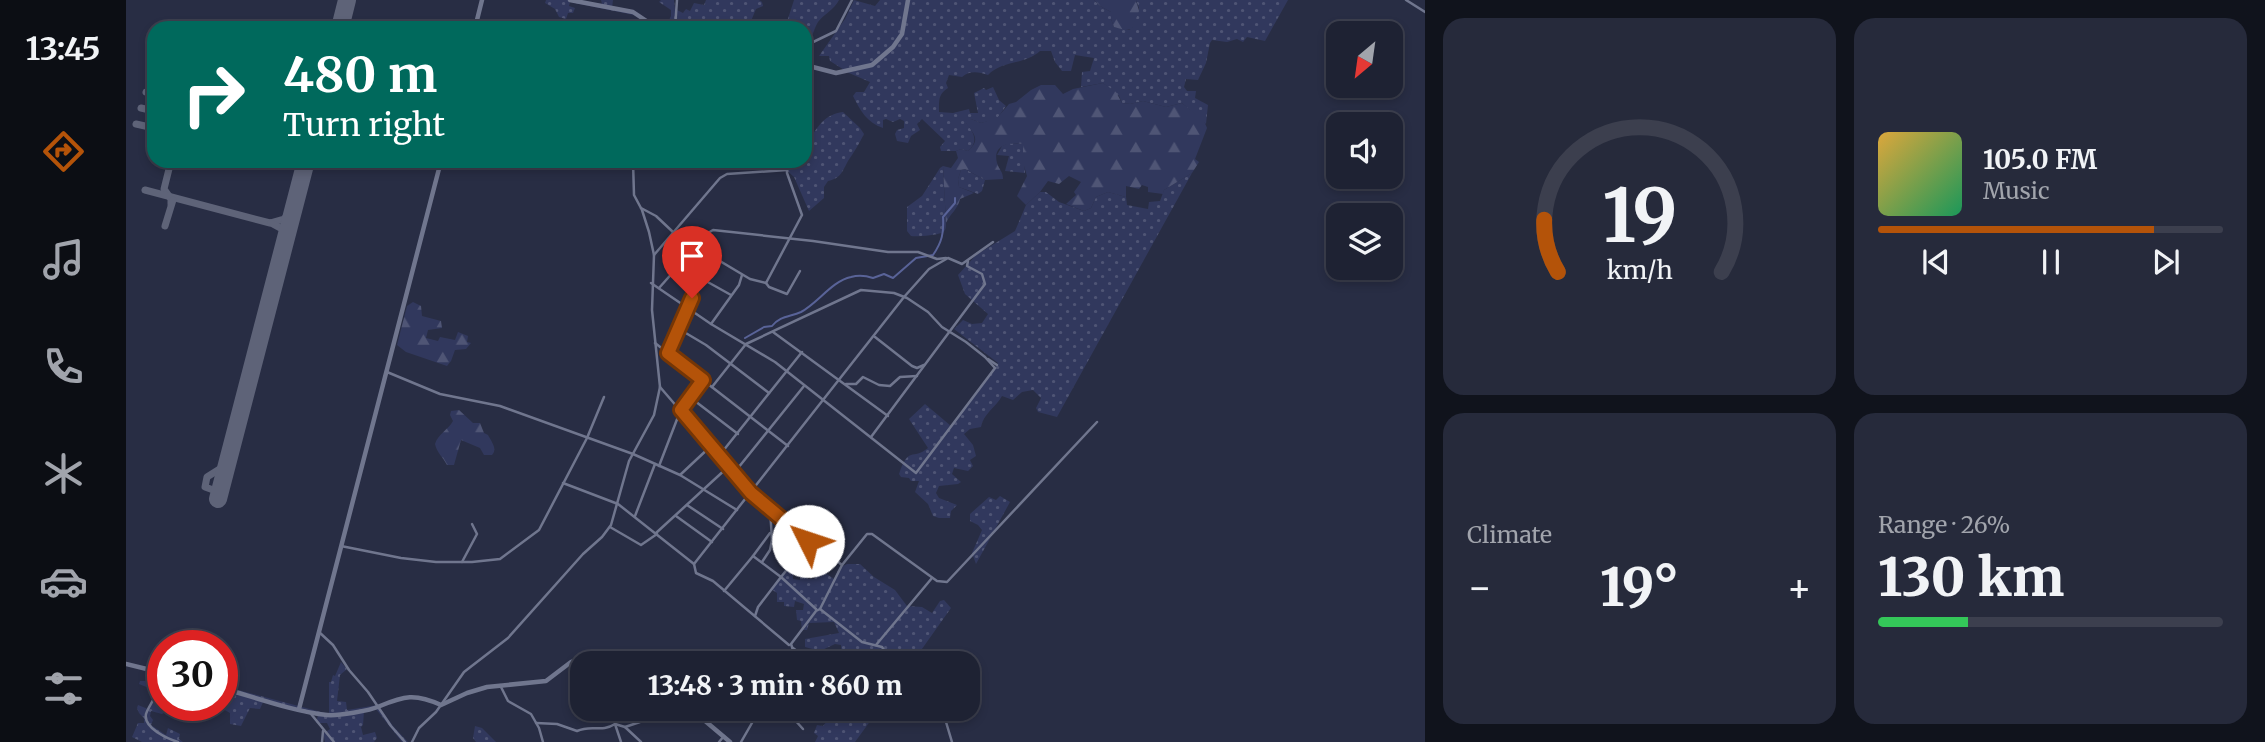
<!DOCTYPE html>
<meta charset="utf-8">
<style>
:root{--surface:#1e2233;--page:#262a3b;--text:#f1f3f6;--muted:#a1a4ac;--line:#3c3f4e;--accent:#b45309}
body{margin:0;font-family:Merriweather,serif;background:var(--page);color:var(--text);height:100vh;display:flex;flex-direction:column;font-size:26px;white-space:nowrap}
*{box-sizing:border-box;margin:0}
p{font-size:23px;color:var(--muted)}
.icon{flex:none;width:38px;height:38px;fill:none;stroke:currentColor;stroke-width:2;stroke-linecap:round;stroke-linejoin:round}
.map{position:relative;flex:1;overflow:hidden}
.side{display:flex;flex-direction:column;gap:18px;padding:18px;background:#10131c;width:840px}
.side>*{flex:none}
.banner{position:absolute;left:21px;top:21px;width:665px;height:147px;border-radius:21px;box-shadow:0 4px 10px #0003,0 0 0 2px var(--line);background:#00695c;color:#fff;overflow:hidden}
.needle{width:46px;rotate:209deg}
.controls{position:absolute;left:1200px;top:21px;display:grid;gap:14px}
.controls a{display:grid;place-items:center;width:77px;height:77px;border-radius:14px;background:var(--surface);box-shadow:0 4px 10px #0003,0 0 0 2px var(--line);font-size:35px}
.speed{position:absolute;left:21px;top:630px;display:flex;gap:14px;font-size:35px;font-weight:700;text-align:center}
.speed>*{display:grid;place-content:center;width:91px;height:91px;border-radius:50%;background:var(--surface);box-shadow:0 4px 10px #0003,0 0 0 2px var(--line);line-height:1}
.speed .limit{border:10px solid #d22;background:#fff;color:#111}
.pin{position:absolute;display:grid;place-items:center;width:60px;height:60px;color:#fff;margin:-72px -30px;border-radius:50% 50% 50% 0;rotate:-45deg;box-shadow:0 0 7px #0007}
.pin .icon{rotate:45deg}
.me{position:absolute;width:77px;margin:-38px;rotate:311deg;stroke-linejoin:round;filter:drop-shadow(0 0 5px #0008)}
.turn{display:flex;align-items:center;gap:24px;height:147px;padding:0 21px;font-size:32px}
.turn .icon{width:91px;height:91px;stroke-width:2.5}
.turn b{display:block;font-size:49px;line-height:60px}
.big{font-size:52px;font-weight:800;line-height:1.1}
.side .tile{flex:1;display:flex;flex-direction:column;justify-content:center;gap:10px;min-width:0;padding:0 24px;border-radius:21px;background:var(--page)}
.side .dial{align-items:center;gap:0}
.dial svg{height:182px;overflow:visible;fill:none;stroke:var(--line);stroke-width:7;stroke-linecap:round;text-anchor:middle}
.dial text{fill:var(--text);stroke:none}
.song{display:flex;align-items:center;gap:21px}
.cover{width:84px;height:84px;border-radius:10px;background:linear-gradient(135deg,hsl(40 70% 55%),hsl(150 70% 35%))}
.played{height:7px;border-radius:4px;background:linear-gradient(90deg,var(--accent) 80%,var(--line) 80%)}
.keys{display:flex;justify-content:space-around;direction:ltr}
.heat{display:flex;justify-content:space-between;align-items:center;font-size:38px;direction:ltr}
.charge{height:10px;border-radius:5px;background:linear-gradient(90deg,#34c759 26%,var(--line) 0)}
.side .tiles{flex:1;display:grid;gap:18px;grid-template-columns:repeat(2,1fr)}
.trip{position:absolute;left:444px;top:651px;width:410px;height:70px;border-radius:21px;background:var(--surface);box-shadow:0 4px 10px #0003,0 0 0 2px var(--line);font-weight:800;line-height:70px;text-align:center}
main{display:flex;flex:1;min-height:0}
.dock{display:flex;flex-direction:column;width:126px;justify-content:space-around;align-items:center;background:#0c0e14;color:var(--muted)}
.dock .icon{width:49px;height:49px}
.dock .on{color:var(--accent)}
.dock b{font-size:32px;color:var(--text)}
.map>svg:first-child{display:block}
.grass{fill:url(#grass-dots)}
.forest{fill:url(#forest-firs)}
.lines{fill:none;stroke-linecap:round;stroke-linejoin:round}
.stream{stroke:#596398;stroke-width:2}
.taxiway{stroke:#5e6378;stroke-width:7}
.runway{stroke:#5e6378;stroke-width:18}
.minor{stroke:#70768e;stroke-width:2.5}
.tertiary{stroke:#70768e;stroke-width:4.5}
.route-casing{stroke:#753606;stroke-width:18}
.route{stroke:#b45309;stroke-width:12}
</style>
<main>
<nav class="dock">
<b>13:45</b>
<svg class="icon on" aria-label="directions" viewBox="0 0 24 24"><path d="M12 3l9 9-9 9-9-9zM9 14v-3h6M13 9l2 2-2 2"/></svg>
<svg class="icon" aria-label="music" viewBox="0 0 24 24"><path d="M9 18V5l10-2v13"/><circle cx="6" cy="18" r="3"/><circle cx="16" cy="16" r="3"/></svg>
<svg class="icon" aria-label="phone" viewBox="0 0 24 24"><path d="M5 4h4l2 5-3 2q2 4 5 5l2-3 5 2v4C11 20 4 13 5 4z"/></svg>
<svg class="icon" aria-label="climate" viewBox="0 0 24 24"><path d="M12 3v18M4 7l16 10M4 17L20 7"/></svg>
<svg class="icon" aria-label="car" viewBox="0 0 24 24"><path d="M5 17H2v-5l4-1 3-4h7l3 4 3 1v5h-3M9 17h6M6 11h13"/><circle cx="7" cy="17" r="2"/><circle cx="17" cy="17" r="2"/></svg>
<svg class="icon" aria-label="filters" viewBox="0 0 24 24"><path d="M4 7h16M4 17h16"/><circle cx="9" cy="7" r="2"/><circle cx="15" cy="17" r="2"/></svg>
</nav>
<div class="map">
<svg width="1299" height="742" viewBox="0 0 1299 742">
<defs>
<pattern id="grass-dots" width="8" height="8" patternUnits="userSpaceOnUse" patternTransform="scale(1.75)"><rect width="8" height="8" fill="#31385d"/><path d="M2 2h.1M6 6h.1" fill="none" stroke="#4f5575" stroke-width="1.8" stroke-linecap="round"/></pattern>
<pattern id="forest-firs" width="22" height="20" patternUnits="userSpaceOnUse" patternTransform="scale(1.75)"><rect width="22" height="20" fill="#31385d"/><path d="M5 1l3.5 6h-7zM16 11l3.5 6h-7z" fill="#4f5575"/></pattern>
</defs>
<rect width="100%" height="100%" fill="#282d44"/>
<g class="grass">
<polygon points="420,0 447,0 476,4 475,0 487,0 486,8 507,12 531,25 536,20 542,22 545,16 545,10 533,2 535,0 548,0 549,9 557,13 560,9 564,11 568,3 578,5 580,0 633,0 636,2 637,6 630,9 625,21 633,28 528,28 508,15 444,2 443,6 449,8 447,13 442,13 440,19 433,17 429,9 419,3"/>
<path d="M668 0H713C708 10 698 14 692 22 687 30 688 37 679 42V28H659Z"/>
<path d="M728 0 749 6 754 0H968L974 6 985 12V19L988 27 1003 30 1006 28 1013 8 1010 0H1162L1139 41 1121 37 1117 42 1111 39 1101 42 1086 40 1084 43 1080 63 1072 80 1060 79 1058 87 1061 91H1070L1069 98 1082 105 1080 124 1056 103 1040 107 1017 101 1004 104 996 103 993 96 977 83 955 87 956 72 964 71 968 58 949 55 945 71H936L929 62 925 51H914C899 65 876 60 862 75 853 72 844 70 836 77L823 75 820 83 822 88C812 94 813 101 813 112L827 113 843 109 844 113H852L848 93 858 88 860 90 867 87 873 100 880 106 871 119 855 123 845 119 840 123C848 132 853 142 842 151L835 149 830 151H815L814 147 819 141 796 119 791 124 794 130 785 136 782 143 771 141 769 134 771 130 778 128V121L774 119 767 122 760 119 757 120V128C741 123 734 110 727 96L730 92H738L744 82 723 73 704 61 703 56H693L719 19Z"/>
<path d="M717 112 734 128 738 134C733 144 728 152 722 161 716 172 715 178 702 181L698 187V198L683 211 668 177 656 166 620 168 621 161H679V141H683C691 127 699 114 717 112Z"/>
<polygon points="883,143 897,144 899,173 879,171 883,156 871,155 876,146"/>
<path d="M817 166 820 223C820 228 820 231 815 233 811 235 790 237 785 236L781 231V207L796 196 814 168Z"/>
<polygon points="839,169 859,180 856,191 852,194 833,187 832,179 835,170"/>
<path d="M1066 173 931 417 912 412 910 408 915 398 907 390 896 392 887 400 876 396C870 407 857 414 855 427L844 429 838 434 847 445 850 456 844 460 847 466 842 471 828 468 826 474 835 482 832 484 813 486 810 493 813 498 831 505 825 511 824 518H813L807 516 802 504 789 492 793 481H785L783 478 775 477 773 474C783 445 786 461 802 448L783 419 799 404 825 426 872 363 828 329 837 320 846 324 856 323 862 314 839 294 832 275 850 255 889 231 900 205 914 192H920L933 202 958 211 965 208 970 197 982 192 1000 197 1001 205 1022 209 1023 202 1034 201 1038 190Z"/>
<polygon points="874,496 884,502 850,564 846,553 856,530 852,525 844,521 844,514 863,497 870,500"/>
<polygon points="721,564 734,564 748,577 769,590 781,606 796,607 806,613 814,601 818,600 825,608 786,663 700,663 716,660 715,645 709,644 694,651 679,647 679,639 713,633 708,622 683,623 681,630 676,630 675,621 671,620 670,610 677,610 678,604 669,601 668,607 658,606 658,602 651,602 651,593 645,589 660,568 667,572 667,579 674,580 674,571 679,572 678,576 682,579 688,579 695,570 708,579 713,568"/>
<polygon points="215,662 221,669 214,675 211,701 220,702 221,710 252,705 267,726 282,742 276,742 250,709 238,711 237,725 235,727 237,735 249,732 251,738 248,742 199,742 197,734 204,729 201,723 190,723 192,715 138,700 134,709 124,708 115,726 104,724 104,713 97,709 104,688 199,713 203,713 203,682 205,682 207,675 209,676"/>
<polygon points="21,667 37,671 37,691 34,697 37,698 37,705 54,705 36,714 25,711 24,716 27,720 25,725 40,735 42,728 54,734 53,739 57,742 16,742 6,737 12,723 18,723 18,718 13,713 11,708 12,705 22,709 29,696 28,693 23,692 23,688 13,684 14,681 20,681"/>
<polygon points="711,709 753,709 729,742 689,742 692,736 688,733 691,725 697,726 702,720 714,720 714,715 708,712"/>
<polygon points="349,726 356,728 370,742 350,742 347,738"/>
</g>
<g class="forest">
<polygon points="968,0 1010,0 1013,11 1006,29 999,30 988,27 985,19 985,12 974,6"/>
<path d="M977 83 990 92 996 103 1004 104 1017 101 1040 107 1056 103 1078 121 1081 128 1069 159 1073 162 1066 173 1038 190 1037 194 1022 192V187L1016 185 1013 189 1000 186V197L982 192 970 197 965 208 958 211 940 204 950 195 948 192 955 182 943 176 933 184 922 181 914 192 900 205 891 196 901 176 897 162V144C884 142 866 144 871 163 873 170 877 171 877 179L859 180 839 169 835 170 832 179 833 187 848 193 834 199C832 209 824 214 820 223L817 166 825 168 832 158 830 151 835 149 842 151C857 138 845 132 838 120L845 119 855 123 871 118 883 104 890 102 905 90 915 85H929L937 94 947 89Z"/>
<polygon points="287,302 295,306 296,316 315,321 316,328 302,330 300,338 312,341 314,337 329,340 332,332 342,336 341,342 345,343 340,349 329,350 325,361 321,366 280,352 271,345 281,306"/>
<path d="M333 410 347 423H354L358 433 362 435C365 441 372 449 366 455H358L354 448 335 440 328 465H321C317 457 311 453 309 444 312 434 322 430 327 421L324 415 325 411Z"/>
</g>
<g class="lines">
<path class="stream" d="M619 338 638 327 646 326C654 316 663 317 675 312 692 303 706 281 725 277 732 275 741 276 747 278L758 274 767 278 790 258 807 255C816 242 818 233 817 217L829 203V198"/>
<g class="taxiway">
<polyline points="20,92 28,94"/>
<polyline points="15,108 28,111"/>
<polyline points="10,124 28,128"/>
<polyline points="45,161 38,189 45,199 45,204"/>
<polyline points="19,190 144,223 158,219 168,209"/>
<polyline points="145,223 156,229 159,243"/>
<polyline points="39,226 47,200"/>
<polyline points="99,470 101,482 96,489 90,491 79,487 81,477 100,465"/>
</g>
<g class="runway">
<polyline points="214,28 221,0"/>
<polyline points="92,499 180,161"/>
</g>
<g class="minor">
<polyline points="1280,0 1299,12"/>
<polyline points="549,28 551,0"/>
<polyline points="679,52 683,44 710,31 726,0"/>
<polyline points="507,161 508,195 516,210 523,232 528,255"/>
<polyline points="515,208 530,216 547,232"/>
<polyline points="547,233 624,279 640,283 676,215 661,173 661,168 664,161"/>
<polyline points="553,266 605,295"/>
<polyline points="525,283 585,324 649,362 790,473 869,368 859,357 840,342 816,327 802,312 781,298 768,293 735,290 620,344 586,387"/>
<polyline points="640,283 643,287 661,294 674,271"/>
<polyline points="533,288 582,233 587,230 687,241 762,252 792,252 811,259 820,258"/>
<polyline points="585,324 613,285 616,275"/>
<polyline points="553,329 580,345 643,393"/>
<polyline points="647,332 762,416"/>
<polyline points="749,337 786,366 791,368 798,365"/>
<polyline points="529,343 662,446"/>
<polyline points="543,353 576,279"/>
<polyline points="862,359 871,365"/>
<polyline points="261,372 314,394 374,406 507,454 554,475 611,510"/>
<polyline points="720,384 730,384 737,377 753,385 764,386 774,377 791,376"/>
<polyline points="534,387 625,493 716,565"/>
<polyline points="565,398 612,434"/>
<polyline points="745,437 859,284 856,274 841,266 842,261"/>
<polyline points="593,456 676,352"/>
<polyline points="533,466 555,409 577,380"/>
<polyline points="608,473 678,386"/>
<polyline points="554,475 585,446"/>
<polyline points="437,483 492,504 568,564 570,573 587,581 663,645"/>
<polyline points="561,505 597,529"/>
<polyline points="644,508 646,540 668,561 682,540"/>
<polyline points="509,516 529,464"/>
<polyline points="550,516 586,542"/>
<polyline points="484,527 515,545 531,534"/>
<polyline points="530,533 602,467"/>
<polyline points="215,546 275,558 310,562 346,562 374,559 413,530 461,438 478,397"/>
<polyline points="627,556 644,533"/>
<polyline points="336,562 351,534 346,524"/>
<polyline points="636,562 644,550 646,540"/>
<polyline points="568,564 778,297 803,269 822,258 836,264 867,242"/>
<polyline points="598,591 627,556 655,577 668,561"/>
<polyline points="694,609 736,642 756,647 767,663"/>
<polyline points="629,616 632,607 655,577 690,609"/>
<polyline points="193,632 207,645 223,670 242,692 265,726 279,742"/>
<polyline points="750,645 806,578"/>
<polyline points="667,648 686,663"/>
<polyline points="660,663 667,650 665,644 690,611 694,609 716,565 741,534 746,534 811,581 821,582 971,422"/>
<path d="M37 683C33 691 22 707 20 714 17 728 42 739 52 742"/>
<polyline points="374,685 382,701 405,714 413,728 417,742"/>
<polyline points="659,709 677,729"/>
<polyline points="743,709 752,712 762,709"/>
<polyline points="809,709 820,722 826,742"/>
<polyline points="185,714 208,742"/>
<path d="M410 723 431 724 451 731C466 724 475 733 489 724L499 727 515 742"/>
<polyline points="489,724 495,742"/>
<polyline points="499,727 514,722 517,709"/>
<polyline points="196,742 197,731"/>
<polyline points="286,742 293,728 310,712 338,672 382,638 457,554 476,537 485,525 503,461 528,415 534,387 526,310 528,255 594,178 601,174 661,170"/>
<polyline points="593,742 598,736"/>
<polyline points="615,742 634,709"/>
</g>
<g class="tertiary">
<polyline points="444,0 507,12 531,28"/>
<polyline points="349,28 356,0"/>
<polyline points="679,65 710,73 746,65 767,47 776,34 782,0"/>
<polyline points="0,664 37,673"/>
<path d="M96 688C128 697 169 712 201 715 212 716 243 711 254 706 278 696 289 693 315 705L341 693 361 687 420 681 445 662 467 653 480 654 498 663"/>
<polyline points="173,709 315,161"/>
<polyline points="565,709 604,742"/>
</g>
</g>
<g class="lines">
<g class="route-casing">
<polyline id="route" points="566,298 542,353 577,380 555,410 625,493 682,541"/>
</g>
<use href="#route" class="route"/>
</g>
</svg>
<div class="controls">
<a><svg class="needle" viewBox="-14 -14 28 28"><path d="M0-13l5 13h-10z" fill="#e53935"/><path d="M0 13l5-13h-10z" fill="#a1a4ac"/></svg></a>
<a><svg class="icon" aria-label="sound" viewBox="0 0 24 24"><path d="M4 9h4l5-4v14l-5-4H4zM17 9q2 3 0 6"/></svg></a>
<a><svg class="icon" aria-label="layers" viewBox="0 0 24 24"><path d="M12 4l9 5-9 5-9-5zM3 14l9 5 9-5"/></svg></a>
</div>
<div class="speed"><div class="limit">30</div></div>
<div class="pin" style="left:566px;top:298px;background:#d93025"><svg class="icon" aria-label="arrive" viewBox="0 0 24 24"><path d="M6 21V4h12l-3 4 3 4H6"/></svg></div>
<svg class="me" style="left:682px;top:541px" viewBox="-20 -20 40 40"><circle r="19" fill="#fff"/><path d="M0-13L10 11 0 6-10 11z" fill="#b45309"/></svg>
<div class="trip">13:48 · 3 min · 860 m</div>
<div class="banner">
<div class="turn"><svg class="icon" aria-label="right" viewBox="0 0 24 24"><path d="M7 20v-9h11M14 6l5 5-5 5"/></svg><div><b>480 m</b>Turn right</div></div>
</div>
</div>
<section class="side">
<div class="tiles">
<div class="tile dial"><svg viewBox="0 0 100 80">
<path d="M14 69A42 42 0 1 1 86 69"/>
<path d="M14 69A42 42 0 0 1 8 46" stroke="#b45309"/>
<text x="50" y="56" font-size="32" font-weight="700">19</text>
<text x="50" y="72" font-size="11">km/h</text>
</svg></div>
<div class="tile">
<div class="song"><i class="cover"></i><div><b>105.0 FM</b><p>Music</p></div></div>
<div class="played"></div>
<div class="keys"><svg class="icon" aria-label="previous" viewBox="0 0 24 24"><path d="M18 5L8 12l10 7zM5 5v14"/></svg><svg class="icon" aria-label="pause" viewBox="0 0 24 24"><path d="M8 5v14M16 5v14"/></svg><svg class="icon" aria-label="next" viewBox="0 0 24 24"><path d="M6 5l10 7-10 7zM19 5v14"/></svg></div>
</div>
<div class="tile"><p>Climate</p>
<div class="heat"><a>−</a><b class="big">19°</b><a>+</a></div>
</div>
<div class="tile"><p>Range · 26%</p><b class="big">130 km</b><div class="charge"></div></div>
</div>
</section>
</main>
